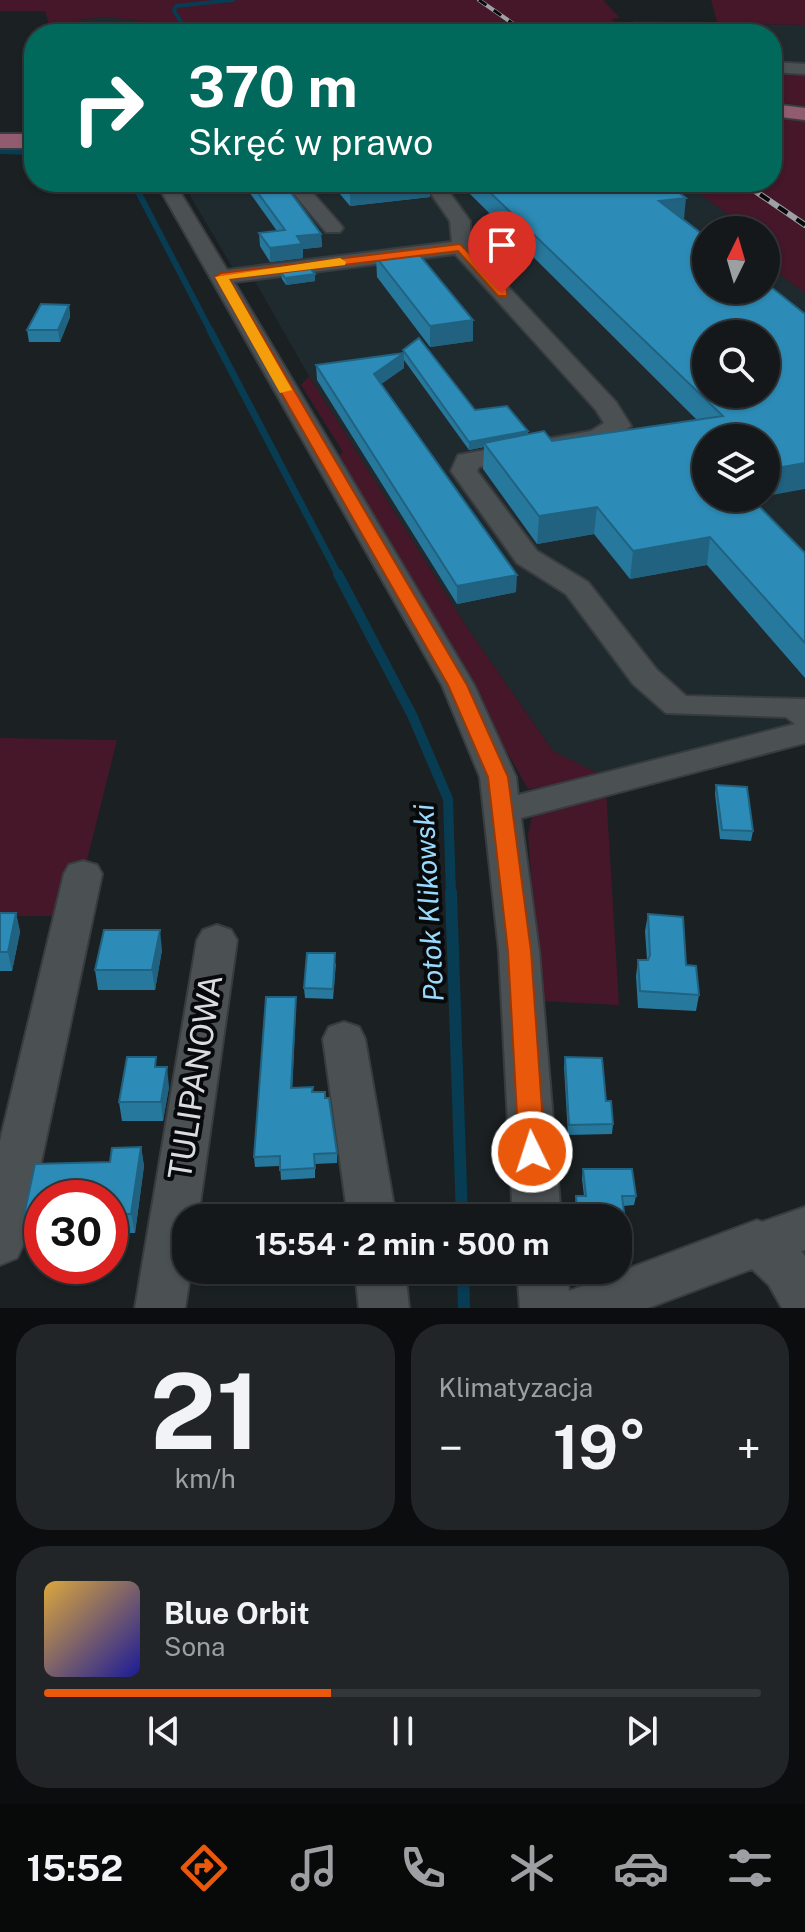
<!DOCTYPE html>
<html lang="pl">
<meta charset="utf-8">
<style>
:root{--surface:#14181a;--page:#212527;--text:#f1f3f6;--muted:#9da0a2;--line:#333739;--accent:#ea580c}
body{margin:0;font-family:"Public Sans",sans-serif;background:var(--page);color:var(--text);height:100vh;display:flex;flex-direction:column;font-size:30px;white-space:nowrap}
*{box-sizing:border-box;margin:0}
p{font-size:26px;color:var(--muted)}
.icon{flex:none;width:44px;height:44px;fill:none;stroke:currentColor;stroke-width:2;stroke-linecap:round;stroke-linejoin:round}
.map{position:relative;height:1308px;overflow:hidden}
.details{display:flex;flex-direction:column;gap:16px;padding:16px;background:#0b0d0e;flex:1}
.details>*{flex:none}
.top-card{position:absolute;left:24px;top:24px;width:758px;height:168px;border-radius:32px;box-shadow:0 2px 6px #0004,0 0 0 2px var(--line);background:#00695c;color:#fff;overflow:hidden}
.needle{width:52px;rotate:5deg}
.tools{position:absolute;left:692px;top:216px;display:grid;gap:16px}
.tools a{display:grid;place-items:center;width:88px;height:88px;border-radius:50%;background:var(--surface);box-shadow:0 2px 6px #0004,0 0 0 2px var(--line);font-size:40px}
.speed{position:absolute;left:24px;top:1180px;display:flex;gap:16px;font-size:40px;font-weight:700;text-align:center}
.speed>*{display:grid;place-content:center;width:104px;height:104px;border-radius:50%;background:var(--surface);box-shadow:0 2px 6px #0004,0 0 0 2px var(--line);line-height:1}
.speed .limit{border:12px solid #d22;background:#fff;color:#111}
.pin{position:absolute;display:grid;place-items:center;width:68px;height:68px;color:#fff;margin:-82px -34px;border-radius:50% 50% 50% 0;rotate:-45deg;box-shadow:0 0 8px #0007}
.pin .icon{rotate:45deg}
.me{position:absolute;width:88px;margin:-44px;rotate:356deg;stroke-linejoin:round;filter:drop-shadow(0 0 6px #0008)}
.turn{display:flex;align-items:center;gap:28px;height:168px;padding:0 32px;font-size:36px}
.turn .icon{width:104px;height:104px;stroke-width:2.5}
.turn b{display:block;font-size:56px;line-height:68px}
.big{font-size:60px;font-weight:700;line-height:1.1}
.details .tile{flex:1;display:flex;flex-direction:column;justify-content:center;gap:12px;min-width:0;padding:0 28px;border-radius:32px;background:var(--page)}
.details .dial{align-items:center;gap:0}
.dial b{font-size:104px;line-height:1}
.song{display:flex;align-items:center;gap:24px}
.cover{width:96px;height:96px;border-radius:12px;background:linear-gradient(135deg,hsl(40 70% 55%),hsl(240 70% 35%))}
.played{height:8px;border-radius:4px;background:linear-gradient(90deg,var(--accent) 40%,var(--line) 40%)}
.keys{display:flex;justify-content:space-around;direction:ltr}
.heat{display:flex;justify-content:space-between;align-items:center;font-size:44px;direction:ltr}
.details .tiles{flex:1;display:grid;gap:16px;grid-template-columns:1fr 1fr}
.tile:last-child{grid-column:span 2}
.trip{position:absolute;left:172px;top:1204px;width:460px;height:80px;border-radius:32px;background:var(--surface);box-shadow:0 2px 6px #0004,0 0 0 2px var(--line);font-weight:700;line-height:80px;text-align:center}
.tabs{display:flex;height:128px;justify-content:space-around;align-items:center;background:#080a0a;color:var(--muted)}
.tabs .icon{width:56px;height:56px}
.tabs .current{color:var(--accent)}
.tabs b{font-size:36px;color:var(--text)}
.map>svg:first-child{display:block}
.built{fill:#1f2a2f;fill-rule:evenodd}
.green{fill:#451728}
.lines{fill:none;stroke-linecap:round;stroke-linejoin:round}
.stream-far4{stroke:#073c52;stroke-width:4}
.stream-far3{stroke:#073c52;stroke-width:6}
.stream-far2{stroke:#073c52;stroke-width:7}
.stream-far1{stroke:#073c52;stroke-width:10}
.stream{stroke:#073c52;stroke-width:12}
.minor-casing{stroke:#393c3e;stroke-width:4}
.major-casing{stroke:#393c3e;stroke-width:4}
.minor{fill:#4b5053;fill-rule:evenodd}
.major{fill:#915c70;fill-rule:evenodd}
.rail-far1-casing{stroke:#9ea1a3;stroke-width:4}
.rail-casing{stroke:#9ea1a3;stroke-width:6}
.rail-far1{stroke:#07090a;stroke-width:3;stroke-dasharray:9;stroke-linecap:butt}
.rail{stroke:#07090a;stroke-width:4;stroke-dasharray:11;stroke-linecap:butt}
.wall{fill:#27789d}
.shaded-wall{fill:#206280}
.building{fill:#2d8cb7;stroke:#206280;stroke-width:2;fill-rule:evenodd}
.route{fill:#ea580c;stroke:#983908;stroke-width:2}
.slow{fill:#f59e0b}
.labels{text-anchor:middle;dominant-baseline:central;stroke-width:8;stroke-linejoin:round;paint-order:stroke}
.water-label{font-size:28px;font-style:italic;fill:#98dafd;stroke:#07090a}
.near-street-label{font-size:32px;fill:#d9dcde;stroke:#07090a}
</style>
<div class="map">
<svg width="805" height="1308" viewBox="0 0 805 1308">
<rect width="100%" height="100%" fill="#1b2022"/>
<g class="built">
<polygon points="106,17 177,25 181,34 70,34 79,20"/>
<polygon points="646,22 805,25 805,76 772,74 772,34 666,34"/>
<path d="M182 182H684L749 230H706V290H766V264L805 293V728L605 777 553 751 466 626 309 376 252 276 240 280ZM706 334H766V394H706ZM706 438H766V498H706Z"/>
</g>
<g class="green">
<polygon points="0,0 603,0 620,18 611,19 631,34 181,34 177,25 106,17 79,20 70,34 52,34 45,11 0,11"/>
<polygon points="711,0 805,0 805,25 648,22 666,34 642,34 629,25 634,21 717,22"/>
<polygon points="772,74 805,76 805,106 772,101"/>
<polygon points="772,112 805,117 805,293 766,264 766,252 775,250 766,243 766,230 749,230 684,182 772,182"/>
<polygon points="309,376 466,626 553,751 605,777 528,789 339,456 343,452 301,385"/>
<polygon points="0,738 117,740 73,916 0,916"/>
<polygon points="606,791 619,1005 540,1001 528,834 532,817 545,808"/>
</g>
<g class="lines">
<polyline class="stream-far4" points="189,34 174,11 176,6 233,0"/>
<g class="stream-far3">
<polyline points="0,151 34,152"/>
<polyline points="133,182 211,332"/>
</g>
<polyline class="stream-far2" points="210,330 339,576"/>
<polyline class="stream-far1" points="338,574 412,715 448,799 451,894"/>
<g class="stream">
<polyline points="451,892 462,1218"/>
<polyline points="463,1270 464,1308"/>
</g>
<g class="minor-casing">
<g id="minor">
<polygon points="772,62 805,64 805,74 772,72"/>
<path d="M156 182H174L227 270 452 242 450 221 423 182H442L470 221V246L616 402 631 426 607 442 479 467 477 471 537 551 588 582 657 670 686 696 805 699V743L521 818 539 951 561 1218H513L499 951 480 777 442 685ZM455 254 596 410 604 423 591 431 458 455 451 471 517 563 566 594 633 684 666 713 786 717 795 724 518 795 516 777 474 685 234 282Z"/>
<polygon points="284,182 303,182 340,224 343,228 340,232 326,232"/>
<polygon points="83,861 97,865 102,874 24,1243 17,1258 0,1265 0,1141 64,874 69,865"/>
<polygon points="217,925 231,930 237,940 198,1218 186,1218 186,1270 191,1270 185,1308 135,1308 197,940 203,930"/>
<polygon points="344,1022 359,1027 365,1039 396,1218 348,1218 323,1039 329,1027"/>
<polygon points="805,1207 805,1250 801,1251 805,1256 805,1308 782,1308 769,1285 752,1269 648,1308 520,1308 517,1270 567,1270 569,1291 757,1220 762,1222"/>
<polygon points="355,1270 405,1270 409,1308 359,1308"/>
</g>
</g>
<g class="major-casing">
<g id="major">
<polygon points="772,104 805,108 805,120 772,116"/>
<rect x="0" y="134" width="34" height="14"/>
</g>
</g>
<use href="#minor" class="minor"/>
<use href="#major" class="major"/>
<g class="rail-far1-casing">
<polyline id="rail-far1" points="479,0 528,34"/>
</g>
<g class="rail-casing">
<polyline id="rail" points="742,182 805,225"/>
</g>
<use href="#rail-far1" class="rail-far1"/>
<use href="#rail" class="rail"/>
</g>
<g class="wall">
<polygon points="242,182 283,182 321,234 322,247 303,249 303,258 270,262 260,246 259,233 277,231"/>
<polygon points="330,182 430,182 430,197 350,206"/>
<polygon points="444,182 665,182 684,219 805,314 772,495 766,488 766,438 706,438 706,498 805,553 805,678 707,565 630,579 594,534 537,544 483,469 484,447 469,450 404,360 404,368 381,384 516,592 457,604 317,380 316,365 403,353 403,350 475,410 528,431 528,434 552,441 697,420 468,192 454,194"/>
<polygon points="376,257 473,320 473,341 430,347 377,277"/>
<polygon points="281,272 315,281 286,285 282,279"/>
<polygon points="69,305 70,317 60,342 29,342 27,330"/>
<polygon points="716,785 753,831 751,841 720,839 715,794"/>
<polygon points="0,913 16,913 20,932 12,971 0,971"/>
<polygon points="648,914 686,965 699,995 696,1011 638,1008 636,976 638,960 647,960 645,931"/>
<polygon points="162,950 155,990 98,990 95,970"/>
<polygon points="336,963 333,999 305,998 304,988"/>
<polygon points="296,997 292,1088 313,1092 325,1098 337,1153 337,1163 315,1164 315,1178 281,1180 280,1166 255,1167 254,1157"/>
<polygon points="565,1057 606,1101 613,1124 612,1134 568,1135 564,1067"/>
<polygon points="158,1067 169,1087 163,1121 122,1121 119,1102"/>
<polygon points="141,1147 144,1166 135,1233 110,1233 110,1198 42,1198 42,1235 29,1235 24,1216 35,1164 110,1162 112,1148"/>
<polygon points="583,1169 636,1196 634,1205 623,1206 627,1237 626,1247 618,1247 618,1218 576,1218 575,1206 576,1196 584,1196 582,1179"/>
</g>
<g class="shaded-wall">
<polygon points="374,182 430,182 430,197 350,206 350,185"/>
<polygon points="454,182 468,182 468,192 454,194"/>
<polygon points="686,198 684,219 659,201"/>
<polygon points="321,234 322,247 303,249 303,258 270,262 270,248 297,236"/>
<polygon points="315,274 315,281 286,285 285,278"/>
<polygon points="69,305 70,317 60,342 58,330"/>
<polygon points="473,320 473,341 430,347 430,326"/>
<polygon points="404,353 404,368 374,389 374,374"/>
<polygon points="734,428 733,438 724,438"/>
<polygon points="528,431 528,439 484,443 484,447 469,450 469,442"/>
<polygon points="805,463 805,489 772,495 777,468"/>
<polygon points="597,507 594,534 537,544 539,516"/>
<polygon points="710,537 707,565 630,579 633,551"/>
<polygon points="517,575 516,592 457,604 457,586"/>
<polygon points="16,913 20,932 12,971 8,952"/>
<polygon points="160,930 162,950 155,990 152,970"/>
<polygon points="296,997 296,1006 292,1098 291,1088"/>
<polygon points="167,1067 169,1087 163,1121 161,1102"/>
<polygon points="141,1147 144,1166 135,1233 131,1214"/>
</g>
<g class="building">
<polygon points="250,182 283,182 321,234 297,236 302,244 270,248 259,233 285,230"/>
<polygon points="347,182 374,182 350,185"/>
<path d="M479 182H665L686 198 659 201 706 237V290H766V283L805 314V463L777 468 766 458V438H745L734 428 724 438H706V498H751L805 553V643L710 537 633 551 597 507 539 516 484 443 544 431 552 441 723 416ZM706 334H766V394H706Z"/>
<polygon points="417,252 473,320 430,326 376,257"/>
<polygon points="310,268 315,274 285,278 281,272"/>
<polygon points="41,304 69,305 58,330 27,330"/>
<polygon points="419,338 475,410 507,406 528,431 469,442 403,350"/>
<polygon points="404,353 374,374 517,575 457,586 316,365"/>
<polygon points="716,785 747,787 753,831 722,830"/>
<polygon points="0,913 16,913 8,952 0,952"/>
<polygon points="648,914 683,917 686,965 696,966 699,995 640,991 638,960 648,960 650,955"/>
<polygon points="104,930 160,930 152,970 95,970"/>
<polygon points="307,953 335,953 333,989 304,988"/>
<polygon points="266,997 296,997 291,1088 313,1087 312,1092 325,1092 325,1098 329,1098 337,1153 314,1154 315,1168 280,1170 280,1156 254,1157"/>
<polygon points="127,1057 156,1057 155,1067 167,1067 161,1102 119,1102"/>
<polygon points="565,1057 602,1058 606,1101 611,1101 613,1124 569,1125"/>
<polygon points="141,1147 131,1214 110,1214 110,1198 42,1198 42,1215 24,1216 35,1164 110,1162 112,1148"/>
<polygon points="583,1169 632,1169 636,1196 622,1196 627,1237 618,1237 618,1218 578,1218 576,1196 586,1196"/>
</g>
<polygon class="route" points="460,244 507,290 507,296 498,296 458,251 229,279 467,685 508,777 531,951 545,1152 541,1160 532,1163 523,1160 519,1152 508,951 488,777 448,685 215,277 221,273"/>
<polygon class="slow" points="340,258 346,262 345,265 229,279 292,390 280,393 215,277"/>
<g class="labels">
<g class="water-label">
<text transform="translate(428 903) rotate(-93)">Potok Klikowski</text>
</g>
<g class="near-street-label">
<text transform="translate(195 1077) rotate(-81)">TULIPANOWA</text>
</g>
</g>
</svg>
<div class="tools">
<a><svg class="needle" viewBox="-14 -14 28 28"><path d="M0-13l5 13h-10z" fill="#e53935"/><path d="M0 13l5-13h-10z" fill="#9da0a2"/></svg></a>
<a><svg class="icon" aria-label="search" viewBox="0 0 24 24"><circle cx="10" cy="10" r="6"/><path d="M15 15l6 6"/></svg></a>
<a><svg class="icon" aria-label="layers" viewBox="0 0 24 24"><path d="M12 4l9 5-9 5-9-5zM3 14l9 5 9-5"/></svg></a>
</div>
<div class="speed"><div class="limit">30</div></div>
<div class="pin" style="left:502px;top:293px;background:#d93025"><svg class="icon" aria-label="arrive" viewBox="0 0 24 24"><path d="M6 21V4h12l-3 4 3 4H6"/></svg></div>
<svg class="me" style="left:532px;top:1152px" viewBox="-20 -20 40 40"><circle r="17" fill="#ea580c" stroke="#fff" stroke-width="3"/><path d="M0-11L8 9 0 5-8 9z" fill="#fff"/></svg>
<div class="trip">15:54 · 2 min · 500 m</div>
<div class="top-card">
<div class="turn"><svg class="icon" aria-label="right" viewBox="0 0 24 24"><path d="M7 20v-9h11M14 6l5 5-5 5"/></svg><div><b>370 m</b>Skręć w prawo</div></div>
</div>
</div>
<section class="details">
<div class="tiles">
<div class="tile dial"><b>21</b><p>km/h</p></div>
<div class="tile"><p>Klimatyzacja</p>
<div class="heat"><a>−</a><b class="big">19°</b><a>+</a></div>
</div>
<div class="tile">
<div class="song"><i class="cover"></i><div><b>Blue Orbit</b><p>Sona</p></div></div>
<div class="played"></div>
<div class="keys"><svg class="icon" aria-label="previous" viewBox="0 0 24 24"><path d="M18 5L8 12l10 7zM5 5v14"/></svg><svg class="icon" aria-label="pause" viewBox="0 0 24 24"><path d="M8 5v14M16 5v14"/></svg><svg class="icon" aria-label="next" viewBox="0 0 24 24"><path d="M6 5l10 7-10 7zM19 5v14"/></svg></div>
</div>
</div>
</section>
<nav class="tabs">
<b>15:52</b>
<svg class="icon current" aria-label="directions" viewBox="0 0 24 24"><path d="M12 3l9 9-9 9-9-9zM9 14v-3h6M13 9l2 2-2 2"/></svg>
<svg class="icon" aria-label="music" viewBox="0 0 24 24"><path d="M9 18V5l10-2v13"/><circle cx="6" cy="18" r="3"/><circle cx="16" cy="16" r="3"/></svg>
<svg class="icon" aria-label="phone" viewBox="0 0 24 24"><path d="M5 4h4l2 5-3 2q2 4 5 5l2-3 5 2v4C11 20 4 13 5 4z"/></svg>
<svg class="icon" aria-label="climate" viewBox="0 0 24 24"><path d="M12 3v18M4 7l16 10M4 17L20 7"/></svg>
<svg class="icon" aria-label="car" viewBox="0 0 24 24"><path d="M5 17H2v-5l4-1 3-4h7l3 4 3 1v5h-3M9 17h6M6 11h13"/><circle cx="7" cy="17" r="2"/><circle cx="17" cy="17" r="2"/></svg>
<svg class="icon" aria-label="filters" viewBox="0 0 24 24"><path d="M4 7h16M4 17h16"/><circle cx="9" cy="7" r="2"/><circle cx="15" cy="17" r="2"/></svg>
</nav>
